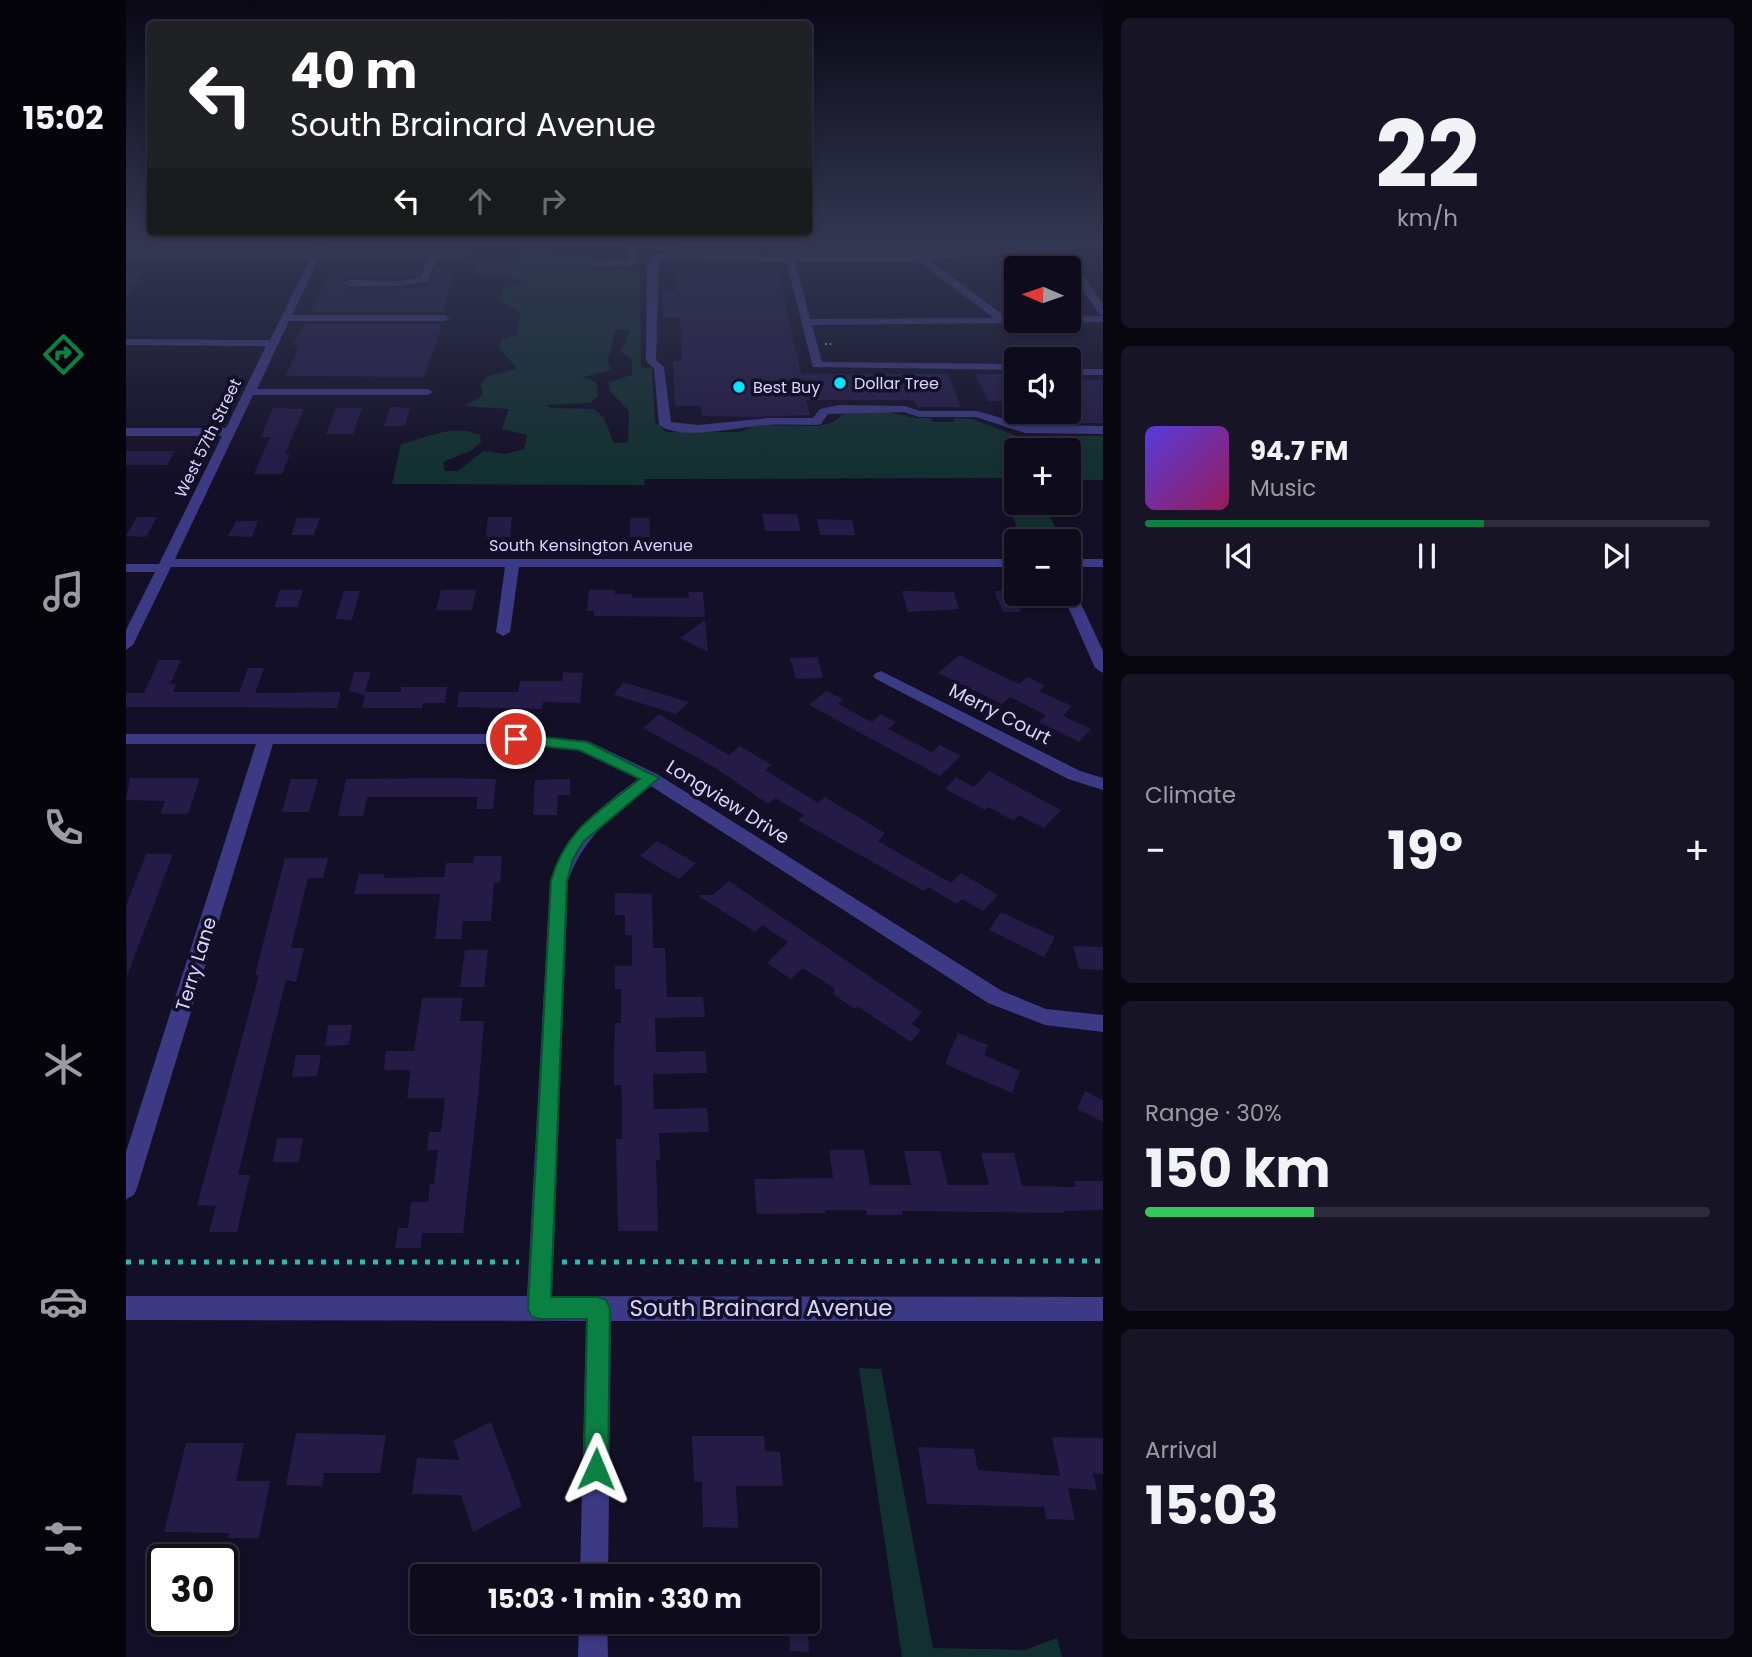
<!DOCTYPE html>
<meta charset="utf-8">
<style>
:root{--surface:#0e0b1c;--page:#171425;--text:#f1f3f6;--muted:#9b9ba3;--line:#2e2b3b;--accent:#0b8043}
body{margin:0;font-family:Poppins,sans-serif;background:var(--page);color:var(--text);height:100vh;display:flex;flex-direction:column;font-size:26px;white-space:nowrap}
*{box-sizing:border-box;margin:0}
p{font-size:23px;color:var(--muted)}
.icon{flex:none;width:38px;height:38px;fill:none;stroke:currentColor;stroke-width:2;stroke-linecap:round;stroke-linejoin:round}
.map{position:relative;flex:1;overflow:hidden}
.drawer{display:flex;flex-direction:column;gap:18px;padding:18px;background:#08060f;width:649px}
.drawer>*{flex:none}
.banner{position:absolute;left:21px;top:21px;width:665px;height:214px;border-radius:7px;box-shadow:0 4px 10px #0003,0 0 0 2px var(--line);background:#202124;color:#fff;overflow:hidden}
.needle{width:46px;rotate:272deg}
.tools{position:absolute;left:878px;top:256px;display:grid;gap:14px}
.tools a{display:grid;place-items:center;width:77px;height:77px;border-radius:7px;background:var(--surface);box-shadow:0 4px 10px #0003,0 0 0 2px var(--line);font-size:35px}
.speed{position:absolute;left:21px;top:1544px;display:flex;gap:14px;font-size:35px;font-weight:700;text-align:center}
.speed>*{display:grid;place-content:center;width:91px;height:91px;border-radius:50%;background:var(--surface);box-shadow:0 4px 10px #0003,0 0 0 2px var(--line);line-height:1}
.speed .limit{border:4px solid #111;border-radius:10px;background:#fff;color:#111}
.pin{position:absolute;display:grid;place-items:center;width:60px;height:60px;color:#fff;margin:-30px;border:4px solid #fff;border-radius:50%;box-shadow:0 2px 7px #0007}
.me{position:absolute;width:77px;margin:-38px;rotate:1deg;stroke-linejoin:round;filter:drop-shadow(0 0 5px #0008)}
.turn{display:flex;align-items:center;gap:24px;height:147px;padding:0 28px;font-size:32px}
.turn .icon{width:91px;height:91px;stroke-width:2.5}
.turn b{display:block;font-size:49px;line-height:60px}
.lanes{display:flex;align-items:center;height:66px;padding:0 28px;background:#0003;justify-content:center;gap:35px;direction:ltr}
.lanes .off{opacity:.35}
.big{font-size:52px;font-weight:700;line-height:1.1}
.drawer .tile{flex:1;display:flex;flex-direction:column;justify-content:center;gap:10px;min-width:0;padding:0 24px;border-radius:10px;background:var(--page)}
.drawer .dial{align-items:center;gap:0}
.dial b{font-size:91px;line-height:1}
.song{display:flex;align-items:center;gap:21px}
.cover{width:84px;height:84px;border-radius:10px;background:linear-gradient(135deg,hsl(250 70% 55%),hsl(330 70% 35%))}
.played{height:7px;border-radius:4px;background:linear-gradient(90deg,var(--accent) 60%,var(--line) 60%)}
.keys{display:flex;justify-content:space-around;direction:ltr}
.heat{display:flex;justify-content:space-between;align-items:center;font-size:38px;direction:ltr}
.charge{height:10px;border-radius:5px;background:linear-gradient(90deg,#34c759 30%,var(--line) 0)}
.trip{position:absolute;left:284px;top:1564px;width:410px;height:70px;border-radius:7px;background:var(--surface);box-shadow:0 4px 10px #0003,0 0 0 2px var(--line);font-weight:700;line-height:70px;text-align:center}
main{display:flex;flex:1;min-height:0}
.tab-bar{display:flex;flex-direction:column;width:126px;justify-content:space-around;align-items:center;background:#06040b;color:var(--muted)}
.tab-bar .icon{width:49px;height:49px}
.tab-bar .current{color:var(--accent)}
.tab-bar b{font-size:32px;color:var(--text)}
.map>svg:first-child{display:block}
.green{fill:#12302f;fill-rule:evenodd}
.building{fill:#241b47}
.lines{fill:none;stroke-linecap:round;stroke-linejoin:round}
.path-far1{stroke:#2fb8b0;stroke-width:2;stroke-dasharray:2 2.5;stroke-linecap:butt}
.path{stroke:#2fb8b0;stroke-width:5;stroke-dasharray:5 8;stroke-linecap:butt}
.minor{fill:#3d3a85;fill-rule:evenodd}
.route{fill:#0b8043;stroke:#07532c;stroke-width:2}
.poi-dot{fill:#00e5ff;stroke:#130f26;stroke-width:2.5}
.labels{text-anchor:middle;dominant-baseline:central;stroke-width:7;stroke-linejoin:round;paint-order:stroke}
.far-poi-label{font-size:16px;fill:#d9d4ff;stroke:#130f26;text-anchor:start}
.far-street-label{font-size:16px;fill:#d9d4ff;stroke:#130f26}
.street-label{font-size:19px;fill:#d9d4ff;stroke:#130f26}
.near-street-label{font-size:23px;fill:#d9d4ff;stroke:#130f26}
</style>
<main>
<nav class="tab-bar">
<b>15:02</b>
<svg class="icon current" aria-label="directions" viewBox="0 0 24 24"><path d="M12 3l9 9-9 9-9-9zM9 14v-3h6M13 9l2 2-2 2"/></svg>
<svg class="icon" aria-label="music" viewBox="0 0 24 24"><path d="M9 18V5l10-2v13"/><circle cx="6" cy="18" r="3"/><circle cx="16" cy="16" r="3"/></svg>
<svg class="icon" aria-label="phone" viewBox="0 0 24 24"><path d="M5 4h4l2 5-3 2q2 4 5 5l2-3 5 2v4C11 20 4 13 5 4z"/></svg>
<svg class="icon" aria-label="climate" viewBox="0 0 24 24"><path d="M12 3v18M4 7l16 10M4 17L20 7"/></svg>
<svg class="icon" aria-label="car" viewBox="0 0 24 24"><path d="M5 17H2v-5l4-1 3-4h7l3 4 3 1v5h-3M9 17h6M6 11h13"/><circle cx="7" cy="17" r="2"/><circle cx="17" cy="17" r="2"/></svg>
<svg class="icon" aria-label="filters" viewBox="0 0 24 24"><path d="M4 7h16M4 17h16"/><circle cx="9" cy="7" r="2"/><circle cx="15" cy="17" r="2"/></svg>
</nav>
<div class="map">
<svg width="977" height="1657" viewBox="0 0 977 1657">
<rect width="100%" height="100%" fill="#130f26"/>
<g class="green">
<path d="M208 250 459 251V254H466V269H514L515 367 526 368 529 422 540 432H615L630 425 692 426 705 423 723 411H758L789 418H805L807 422H828V418L846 419 888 435 894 450H891V502H918L935 541H897L880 502 879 478 519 479 518 485 266 484 275 444C302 438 326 423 354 435L355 442 346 450 317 462 319 471H332L357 451 379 454 398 449 401 435 376 429 383 409 339 406 357 395 355 384 361 376 392 369 373 348 375 340 391 335 394 312 373 300 378 288 399 281 347 272 351 261 377 260 395 255 208 253ZM490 329 504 330 499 345 493 350 506 360V375L483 382 484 391 503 411 502 442 488 443 478 418 468 409 425 408 421 405 464 403 472 396 470 382 457 377 486 370 481 361Z"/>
<polygon points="895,436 977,436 977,480 943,480 943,450 902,450"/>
<polygon points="733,1368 755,1369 807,1648 899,1650 931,1638 936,1657 776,1657"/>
</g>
<g class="building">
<polygon points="206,267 295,267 292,275 275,278 222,278 216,284 223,289 272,289 301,285 310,268 329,267 317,312 185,312"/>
<polygon points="0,269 21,269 0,296"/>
<polygon points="549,272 653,272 675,374 822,374 835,407 791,407 788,400 680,400 684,415 629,417 576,416 575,406 549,406 547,361 556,361 554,318 537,318 536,291 550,291"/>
<polygon points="180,324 314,324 314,331 298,377 160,376 173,345 166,345"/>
<polygon points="849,374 891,374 891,401 862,401"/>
<rect x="943" y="380" width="34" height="43"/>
<polygon points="264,407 284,408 279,426 258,426"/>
<polygon points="147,408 178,409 159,454 164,454 156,474 128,474 144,437 135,437"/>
<polygon points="210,408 236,408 227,434 200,434"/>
<polygon points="0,451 49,451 41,465 0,465"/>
<polygon points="636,514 671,514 675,531 639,531"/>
<polygon points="11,517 31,517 20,537 0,536"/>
<polygon points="362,517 386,517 384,537 360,537"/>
<polygon points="171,518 194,518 188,535 165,535"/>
<polygon points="504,518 523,518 524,537 504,537"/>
<polygon points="691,519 726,520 729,535 694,535"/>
<polygon points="110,521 132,521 126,537 102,536"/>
<polygon points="154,590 177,590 172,607 148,607"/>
<polygon points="315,590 350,590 346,610 310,610"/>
<polygon points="463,590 489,590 489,594 506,594 506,598 563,598 562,592 577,592 579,617 468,616 468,611 461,611"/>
<polygon points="218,591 234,591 226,620 209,619"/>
<polygon points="776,591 828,592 833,609 782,612"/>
<polygon points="868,591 887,591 895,612 877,612"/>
<polygon points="579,620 582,652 554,638"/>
<polygon points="833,655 893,684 902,677 919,686 913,691 946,706 937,716 965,729 953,742 913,722 920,715 884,697 876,704 812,673"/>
<polygon points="692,657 697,678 670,679 664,658"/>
<polygon points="33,660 55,660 44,684 50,684 47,692 113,692 122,668 138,668 129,693 215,692 211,708 0,707 0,693 18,693"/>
<polygon points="228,672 245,672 239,692 275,692 275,687 321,687 319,703 297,703 296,708 236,708 239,695 223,691"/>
<polygon points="437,672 457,673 454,703 417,702 416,709 331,707 333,692 392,692 394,681 436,681"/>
<polygon points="497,682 563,702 550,714 488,695"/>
<polygon points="700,691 717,699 712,704 746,722 755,714 770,722 762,729 806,752 814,745 835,756 814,776 683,705"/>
<polygon points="533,714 603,755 614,746 646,765 639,770 692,803 699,797 759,833 752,841 825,883 835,873 872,895 857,911 836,899 831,904 802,887 798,891 672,820 678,815 649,798 642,804 588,767 517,728"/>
<polygon points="863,771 885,783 935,810 918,828 893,815 888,821 862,807 859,810 819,789 830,777 848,787"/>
<polygon points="4,778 74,778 62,814 34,814 39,801 0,800"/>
<polygon points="165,779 192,779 183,812 156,812"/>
<polygon points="220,779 316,778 370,779 367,809 350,809 352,797 241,797 237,816 212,816"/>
<polygon points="444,779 444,795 432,795 431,815 407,815 409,780"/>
<polygon points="531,841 570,863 553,879 514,856"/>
<polygon points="20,854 47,854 1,976 0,906"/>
<polygon points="348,856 376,856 374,882 368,883 365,921 337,921 335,939 309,939 314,894 228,894 233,874 259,874 258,878 318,877 320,863 347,863"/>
<polygon points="159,858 202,858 197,878 182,878 165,948 178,948 170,982 160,980 131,1096 112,1175 124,1175 111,1232 83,1232 90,1206 71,1205 133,975 129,975"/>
<polygon points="603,881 796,1012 786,1024 795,1030 785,1042 731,1006 729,1009 707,994 709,989 677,968 665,979 641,963 662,942 636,925 629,932 571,895 587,895"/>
<polygon points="489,893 526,894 527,948 539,948 541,997 577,997 579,1017 529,1018 530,1052 579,1051 581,1073 527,1074 528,1109 581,1108 583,1132 533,1133 534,1160 530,1160 532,1231 492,1231 490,1139 496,1139 496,1099 495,1085 488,1085 488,1061 489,1023 495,1023 495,989 489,989 489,966 506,966 506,935 499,935 499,915 489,915"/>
<polygon points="875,912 929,937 918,957 863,930"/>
<polygon points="947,946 977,947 977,970 953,969"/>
<polygon points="339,950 362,950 358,987 334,987"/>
<polygon points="296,998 337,998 334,1021 358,1021 352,1097 337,1233 296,1233 295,1248 269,1248 272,1228 282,1228 285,1202 302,1202 304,1184 308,1184 312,1150 301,1150 303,1132 315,1132 319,1098 281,1098 285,1070 258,1070 260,1051 288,1051"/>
<polygon points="202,1025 226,1025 223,1045 199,1046"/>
<polygon points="832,1033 862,1045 858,1055 894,1071 886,1093 819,1064"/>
<polygon points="170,1055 195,1055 191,1076 166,1077"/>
<polygon points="959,1091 977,1100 977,1122 951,1109"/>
<polygon points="151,1138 177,1138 173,1162 147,1162"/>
<polygon points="703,1150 738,1150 744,1185 785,1185 778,1151 814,1151 822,1185 863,1185 855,1153 888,1153 896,1186 950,1187 948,1181 977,1181 977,1210 938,1211 939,1213 776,1211 777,1215 741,1215 740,1210 699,1210 700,1213 631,1214 628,1179 707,1178"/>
<polygon points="365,1422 396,1506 347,1532 335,1495 286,1494 291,1458 334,1460 327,1441"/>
<polygon points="170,1433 260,1435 254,1473 198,1473 196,1486 160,1485"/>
<polygon points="566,1436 638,1436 639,1451 654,1452 657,1486 610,1486 612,1528 577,1527 576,1482 568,1482"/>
<polygon points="926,1437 977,1438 977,1474 967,1473 971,1490 942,1488 949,1520 920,1519 918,1507 801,1504 792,1447 848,1449 852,1470 934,1476"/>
<polygon points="60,1443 118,1443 110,1481 144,1481 133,1538 102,1538 103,1533 38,1532"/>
<polygon points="663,1622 681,1622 683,1652 664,1651"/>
</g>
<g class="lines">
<polyline class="path-far1" points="699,344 708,344"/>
<g class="path">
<polyline points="0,1262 393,1262"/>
<polyline points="436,1262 977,1261"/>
</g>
<g class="minor">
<polygon points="190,245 199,245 196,253 337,253 342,256 337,259 311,259 301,282 272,286 223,286 218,283 223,280 275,281 294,277 302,259 193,259 166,315 319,315 324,318 319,321 163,321 131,389 301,389 307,392 301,395 127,395 49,559 891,559 891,567 393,567 384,632 377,636 370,632 379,567 45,567 7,645 0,650 0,630 29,572 0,572 0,564 33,564 96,436 0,436 0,428 100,428 140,346 0,345 0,339 144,340 184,259 0,259 0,253 186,253"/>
<polygon points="501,245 549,245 550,246 545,249 510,249 510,263 505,266 469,267 464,264 469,261 501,260"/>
<path d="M916 245H942L939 248 977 304V315L973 314 930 249 803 260 880 317H891V320H943V317L977 316V322L686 325 696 362 891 364V370L687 367 660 261 533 260 530 360 538 367 545 422 572 425 642 418H687L694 409 713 405 779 406 794 411H851L900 425 977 426V434L899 433 850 417H793L778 412 702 414 695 424 691 425C674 425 658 424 641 425 614 426 555 442 533 425L528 368 520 361 521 265 526 255H785L789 251C813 261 887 249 916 245ZM669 261H792L868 318 684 319Z"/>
<rect x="943" y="369" width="34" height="6"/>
<rect x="943" y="559" width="34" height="8"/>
<polygon points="943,589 950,593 977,651 977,673 969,668 936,593 943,593"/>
<polygon points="755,671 954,771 977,778 977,790 942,779 750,679 747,676 750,673"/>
<path d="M0 734H390L462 741 531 774 876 991 920 1009 977 1015V1032L919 1025 862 1003 525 786C489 813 457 837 442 881L426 1296 977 1297V1321H485L482 1577H454L460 1321 0 1320V1296H401L424 881C441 833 473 808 512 779L453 750 390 744H147L11 1188 8 1195 0 1199V1152L130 744H0Z"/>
<polygon points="453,1622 481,1622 482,1657 452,1657"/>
</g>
</g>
<linearGradient id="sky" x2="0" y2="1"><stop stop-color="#0a0815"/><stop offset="0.51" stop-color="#333752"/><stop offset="1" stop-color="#333752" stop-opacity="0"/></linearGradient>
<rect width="977" height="477" fill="url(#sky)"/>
<path class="route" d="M390 734 461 742 533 778 457 842 447 859 441 881 425 1297H472L480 1300 484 1308 482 1469 478 1478 470 1482 461 1478 458 1469 461 1319H413L405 1316 402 1308 425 881C439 829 474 811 514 779L453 750 385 743V736Z"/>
<g class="poi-dot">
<circle cx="714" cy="383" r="7"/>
<circle cx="613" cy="387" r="7"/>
</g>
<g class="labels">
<g class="far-poi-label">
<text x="728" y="383">Dollar Tree</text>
<text x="627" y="387">Best Buy</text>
</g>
<g class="far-street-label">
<text transform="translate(82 438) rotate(-64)">West 57th Street</text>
<text x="465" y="545">South Kensington Avenue</text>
</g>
<g class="street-label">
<text transform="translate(874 714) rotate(27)">Merry Court</text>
<text transform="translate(602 802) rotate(32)">Longview Drive</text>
<text transform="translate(70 964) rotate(-73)">Terry Lane</text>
</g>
<g class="near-street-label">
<text x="635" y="1308">South Brainard Avenue</text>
</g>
</g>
</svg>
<div class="tools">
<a><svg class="needle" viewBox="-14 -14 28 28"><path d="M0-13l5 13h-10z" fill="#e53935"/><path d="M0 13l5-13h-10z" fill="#9b9ba3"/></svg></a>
<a><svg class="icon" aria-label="sound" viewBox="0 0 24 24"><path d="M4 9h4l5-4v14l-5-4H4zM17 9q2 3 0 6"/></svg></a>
<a>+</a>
<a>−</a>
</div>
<div class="speed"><div class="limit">30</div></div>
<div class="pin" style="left:390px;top:739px;background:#d93025"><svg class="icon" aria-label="arrive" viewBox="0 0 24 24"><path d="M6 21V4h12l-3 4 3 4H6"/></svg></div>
<svg class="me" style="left:470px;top:1469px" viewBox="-20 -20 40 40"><path d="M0-17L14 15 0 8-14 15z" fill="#0b8043" stroke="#fff" stroke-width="4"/></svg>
<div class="trip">15:03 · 1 min · 330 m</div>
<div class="banner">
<div class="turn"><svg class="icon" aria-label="left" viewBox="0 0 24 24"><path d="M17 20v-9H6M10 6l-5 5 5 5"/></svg><div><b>40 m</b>South Brainard Avenue</div></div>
<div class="lanes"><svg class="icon" aria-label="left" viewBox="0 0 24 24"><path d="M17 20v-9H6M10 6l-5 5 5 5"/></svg><svg class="icon off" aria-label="ahead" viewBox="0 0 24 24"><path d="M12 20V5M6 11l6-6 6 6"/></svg><svg class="icon off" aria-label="right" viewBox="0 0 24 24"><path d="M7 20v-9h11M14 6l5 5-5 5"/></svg></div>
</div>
</div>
<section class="drawer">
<div class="tile dial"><b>22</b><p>km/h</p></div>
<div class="tile">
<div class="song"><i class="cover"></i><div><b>94.7 FM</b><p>Music</p></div></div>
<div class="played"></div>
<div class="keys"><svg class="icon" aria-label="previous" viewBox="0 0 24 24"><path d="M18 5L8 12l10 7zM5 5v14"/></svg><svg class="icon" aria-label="pause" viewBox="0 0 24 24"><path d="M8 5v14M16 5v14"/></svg><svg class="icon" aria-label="next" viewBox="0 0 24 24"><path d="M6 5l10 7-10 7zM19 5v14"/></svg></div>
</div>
<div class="tile"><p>Climate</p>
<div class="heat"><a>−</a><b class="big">19°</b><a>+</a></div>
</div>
<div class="tile"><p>Range · 30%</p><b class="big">150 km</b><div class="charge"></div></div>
<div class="tile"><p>Arrival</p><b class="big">15:03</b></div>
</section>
</main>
